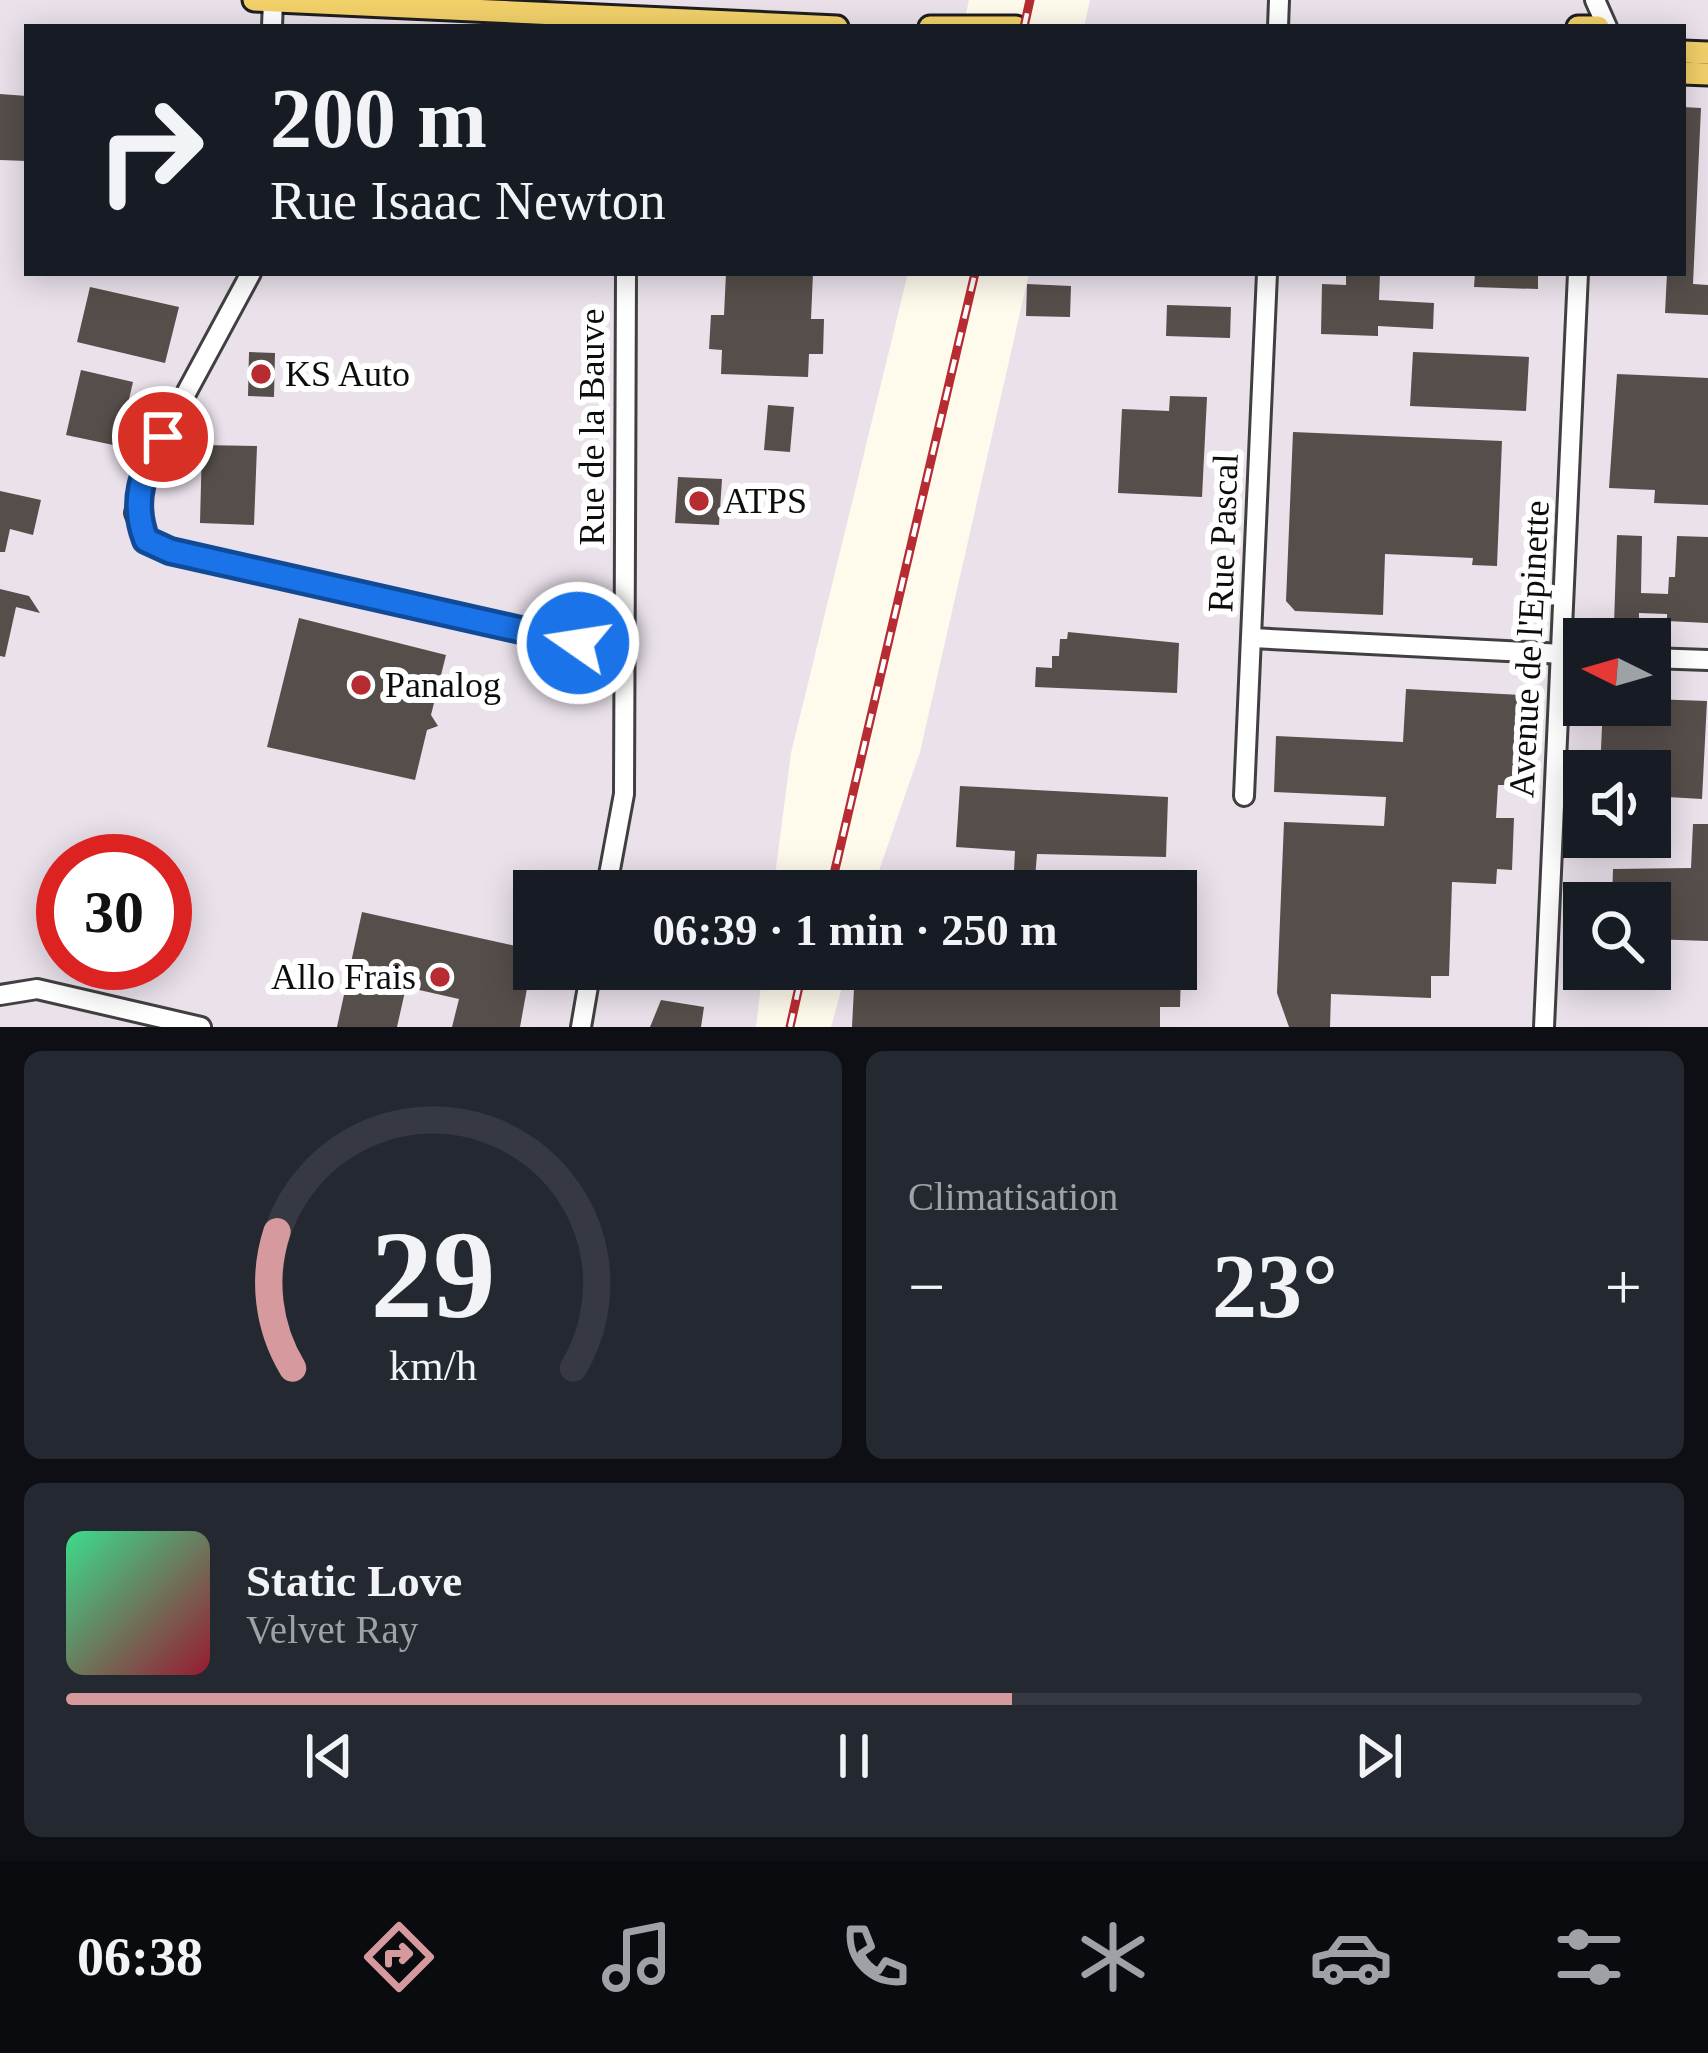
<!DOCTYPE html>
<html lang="fr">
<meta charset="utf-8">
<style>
:root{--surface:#171b24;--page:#242831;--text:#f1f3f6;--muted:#9ea1a6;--line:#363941;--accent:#d6999e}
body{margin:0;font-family:Georgia,serif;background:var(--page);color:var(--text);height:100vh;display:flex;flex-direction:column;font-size:45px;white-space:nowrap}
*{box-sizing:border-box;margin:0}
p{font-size:39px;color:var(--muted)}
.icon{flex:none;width:66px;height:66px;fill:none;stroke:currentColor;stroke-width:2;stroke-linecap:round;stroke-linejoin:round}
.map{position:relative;height:1027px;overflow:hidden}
.sheet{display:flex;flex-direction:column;gap:24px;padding:24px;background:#0d0f14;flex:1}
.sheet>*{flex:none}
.guide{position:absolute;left:24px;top:24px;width:1662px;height:252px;border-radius:0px;box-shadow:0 6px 30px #0003;background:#171b24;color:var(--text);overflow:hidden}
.needle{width:78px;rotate:275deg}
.fabs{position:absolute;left:1563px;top:618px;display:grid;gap:24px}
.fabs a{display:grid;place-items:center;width:108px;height:108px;border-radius:0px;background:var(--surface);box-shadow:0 6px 30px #0003;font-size:60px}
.speed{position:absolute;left:36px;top:834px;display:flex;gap:24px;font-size:60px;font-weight:700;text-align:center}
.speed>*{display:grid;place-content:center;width:156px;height:156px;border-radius:50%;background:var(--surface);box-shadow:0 6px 30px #0003;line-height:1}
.speed .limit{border:18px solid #d22;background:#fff;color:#111}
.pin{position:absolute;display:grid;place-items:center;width:102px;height:102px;color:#fff;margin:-51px;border:6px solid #fff;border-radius:50%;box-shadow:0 3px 12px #0007}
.me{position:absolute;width:132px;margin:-66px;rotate:283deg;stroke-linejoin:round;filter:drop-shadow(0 0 9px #0008)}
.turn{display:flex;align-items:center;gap:42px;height:252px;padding:0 48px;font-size:54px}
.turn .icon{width:156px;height:156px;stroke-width:2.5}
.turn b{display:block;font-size:84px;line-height:102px}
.big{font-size:90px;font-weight:800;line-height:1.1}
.sheet .card{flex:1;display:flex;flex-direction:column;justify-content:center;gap:18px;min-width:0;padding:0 42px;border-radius:18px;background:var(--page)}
.sheet .dial{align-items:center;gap:0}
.dial svg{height:312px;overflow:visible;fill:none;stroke:var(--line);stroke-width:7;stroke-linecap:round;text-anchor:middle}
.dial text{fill:var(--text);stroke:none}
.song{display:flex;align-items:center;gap:36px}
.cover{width:144px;height:144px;border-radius:18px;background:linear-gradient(135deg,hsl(150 70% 55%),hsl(350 70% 35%))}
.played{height:12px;border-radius:6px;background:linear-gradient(90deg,var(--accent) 60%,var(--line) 60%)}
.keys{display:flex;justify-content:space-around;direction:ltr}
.heat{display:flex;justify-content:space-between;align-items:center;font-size:66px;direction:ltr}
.sheet .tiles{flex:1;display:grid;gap:24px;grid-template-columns:1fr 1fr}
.card:last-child{grid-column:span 2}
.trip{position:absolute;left:513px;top:870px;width:684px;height:120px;border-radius:0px;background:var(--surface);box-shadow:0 6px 30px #0003;font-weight:800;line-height:120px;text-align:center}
.tabs{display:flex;height:192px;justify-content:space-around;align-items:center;background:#090b0e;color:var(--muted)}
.tabs .icon{width:84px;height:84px}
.tabs .current{color:var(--accent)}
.tabs b{font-size:54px;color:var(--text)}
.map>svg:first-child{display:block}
.industrial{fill:#eae1eb;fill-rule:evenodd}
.building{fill:#554e4a}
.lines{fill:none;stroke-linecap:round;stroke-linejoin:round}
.minor-casing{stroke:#404040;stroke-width:24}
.major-casing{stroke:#1e1e1e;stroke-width:27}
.minor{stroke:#fff;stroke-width:18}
.major{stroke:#f2d16a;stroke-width:21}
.rail-casing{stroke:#b62c32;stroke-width:9}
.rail{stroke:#fff;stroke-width:4.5;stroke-dasharray:14;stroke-linecap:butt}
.route-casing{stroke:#114b97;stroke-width:30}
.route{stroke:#1a73e8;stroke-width:21}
.poi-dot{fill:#b62c32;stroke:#fff;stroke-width:4.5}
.labels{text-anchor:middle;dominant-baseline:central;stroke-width:12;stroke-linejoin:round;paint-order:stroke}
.poi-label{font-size:36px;fill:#0d0d0d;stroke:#fff;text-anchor:start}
.street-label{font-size:36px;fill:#0d0d0d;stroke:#fff}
</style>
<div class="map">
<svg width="1708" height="1027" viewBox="0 0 1708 1027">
<rect width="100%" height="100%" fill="#fefbed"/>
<g class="industrial">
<path d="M0 0H969L963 27H27V273H908L791 753 773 891H534V969H763L756 1027H0ZM63 861H165V963H63Z"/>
<path d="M1090 0H1708V1027H831L847 969H1176V891H872L920 752 1029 273H1683V27H1084ZM1584 639H1650V705H1584ZM1584 771H1650V837H1584ZM1584 903H1650V969H1584Z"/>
</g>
<g class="building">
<polygon points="0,94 27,96 27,161 0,160"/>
<polygon points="1683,107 1701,108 1693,284 1708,285 1708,315 1665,313 1667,273 1683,273"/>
<polygon points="726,273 813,273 811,319 824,319 823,354 809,354 808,377 721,374 722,350 709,349 711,315 724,315"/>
<polygon points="1346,273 1380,273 1379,300 1434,303 1433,329 1378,326 1378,336 1321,334 1322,284 1346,285"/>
<polygon points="1475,273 1538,273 1538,289 1474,287"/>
<polygon points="1027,284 1071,286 1070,317 1026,316"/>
<polygon points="90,287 179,307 165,363 77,342"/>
<polygon points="1167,305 1231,307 1230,338 1166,336"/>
<polygon points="249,352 275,353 274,397 248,396"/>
<polygon points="1413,352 1529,357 1526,411 1410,406"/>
<polygon points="81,370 133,382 118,446 66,435"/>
<polygon points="1617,374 1708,378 1708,505 1654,503 1655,490 1609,488"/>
<polygon points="1170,396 1207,397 1202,497 1118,493 1122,409 1169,411"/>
<polygon points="768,405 794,407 790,452 764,450"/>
<polygon points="1293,432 1502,441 1497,566 1472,565 1473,558 1385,554 1383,615 1295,611 1286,601"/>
<polygon points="202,445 257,446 254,525 200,523"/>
<polygon points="678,477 722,479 719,525 675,523"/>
<polygon points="0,491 41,500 33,535 10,529 5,552 0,552"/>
<polygon points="1617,535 1642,536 1641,593 1668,594 1669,577 1675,577 1677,536 1708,537 1708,623 1667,621 1667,614 1639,613 1639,624 1614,624"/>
<polygon points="0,589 29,596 40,613 16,607 5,657 0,656"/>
<polygon points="299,618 446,655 431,715 438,726 427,730 415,780 267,747"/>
<polygon points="1068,632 1179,643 1177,693 1035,687 1036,667 1052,668 1052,656 1059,656 1060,639 1067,639"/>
<polygon points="1406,689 1521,695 1517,785 1498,785 1496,818 1514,818 1512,870 1497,869 1496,884 1452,882 1449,976 1431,976 1431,998 1331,994 1330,1027 1289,1027 1277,993 1284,822 1384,826 1386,797 1274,792 1276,736 1403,742"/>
<polygon points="1650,699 1707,701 1702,799 1650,796 1650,771 1600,771 1603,705 1650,705"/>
<polygon points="960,786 1168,797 1166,857 1037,854 1034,891 1013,891 1015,851 956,847"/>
<polygon points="1693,824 1708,824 1708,941 1650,939 1650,903 1612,903 1613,869 1691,868"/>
<polygon points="362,912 534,950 520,1027 452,1027 459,999 406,987 397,1027 337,1027"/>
<polygon points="855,969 1181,969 1180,1007 1160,1007 1160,1027 852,1027"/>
<polygon points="661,1000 704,1007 701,1027 650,1027"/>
</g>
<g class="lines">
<g class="minor-casing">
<g id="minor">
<polyline points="1595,0 1607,27"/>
<polyline points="272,27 273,0"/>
<polyline points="1278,27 1279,0"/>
<polyline points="251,273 144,471 135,513 146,540 170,551 623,653"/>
<polyline points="1252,638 1584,655"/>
<polyline points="1650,658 1708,660"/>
<polyline points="1244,796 1267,273"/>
<polyline points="606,891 624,794 626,273"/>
<polyline points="0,995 37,989 201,1027"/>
<polyline points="581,1027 591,969"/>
<polyline points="1544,1027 1578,273"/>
</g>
</g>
<g class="major-casing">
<g id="major">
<polyline points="254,0 837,27"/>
<polyline points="930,27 1016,27"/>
<polyline points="1578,27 1598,27"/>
<polyline points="1683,52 1708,53"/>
<polyline points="1683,73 1708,74"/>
</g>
</g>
<use href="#minor" class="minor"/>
<use href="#major" class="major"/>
<g class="rail-casing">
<g id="rail">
<polyline points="1024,27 1030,0"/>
<polyline points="830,891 975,273"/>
<polyline points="790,1027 803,969"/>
</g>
</g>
<use href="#rail" class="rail"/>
</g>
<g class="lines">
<g class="route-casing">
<path id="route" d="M163 437C142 473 131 501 146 540L170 551 578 643"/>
</g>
<use href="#route" class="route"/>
</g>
<g class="poi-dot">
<circle cx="261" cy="374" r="12"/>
<circle cx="699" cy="501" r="12"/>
<circle cx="361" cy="685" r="12"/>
<circle cx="440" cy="977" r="12"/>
</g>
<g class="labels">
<g class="poi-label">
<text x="285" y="374">KS Auto</text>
<text x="723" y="501">ATPS</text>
<text x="385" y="685">Panalog</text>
<text x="416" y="977" text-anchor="end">Allo Frais</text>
</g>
<g class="street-label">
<text transform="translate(592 427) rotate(-90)">Rue de la Bauve</text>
<text transform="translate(1223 533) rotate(-88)">Rue Pascal</text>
<text transform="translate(1529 649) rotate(-87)">Avenue de l'Epinette</text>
</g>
</g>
</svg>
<div class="fabs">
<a><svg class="needle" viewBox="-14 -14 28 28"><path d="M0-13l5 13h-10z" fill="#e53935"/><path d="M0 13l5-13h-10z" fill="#9ea1a6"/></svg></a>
<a><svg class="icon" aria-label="sound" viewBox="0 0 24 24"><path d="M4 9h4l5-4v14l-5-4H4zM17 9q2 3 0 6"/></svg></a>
<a><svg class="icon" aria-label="search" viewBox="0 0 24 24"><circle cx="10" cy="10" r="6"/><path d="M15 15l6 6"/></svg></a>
</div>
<div class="speed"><div class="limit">30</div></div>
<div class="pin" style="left:163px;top:437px;background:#d93025"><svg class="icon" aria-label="arrive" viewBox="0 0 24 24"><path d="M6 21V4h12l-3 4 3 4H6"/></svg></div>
<svg class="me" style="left:578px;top:643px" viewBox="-20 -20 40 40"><circle r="17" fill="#1a73e8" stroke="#fff" stroke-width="3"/><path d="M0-11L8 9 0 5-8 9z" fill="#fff"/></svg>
<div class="trip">06:39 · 1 min · 250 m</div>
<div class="guide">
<div class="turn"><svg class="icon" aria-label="right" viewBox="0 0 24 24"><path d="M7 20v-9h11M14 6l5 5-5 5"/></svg><div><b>200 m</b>Rue Isaac Newton</div></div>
</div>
</div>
<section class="sheet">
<div class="tiles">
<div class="card dial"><svg viewBox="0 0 100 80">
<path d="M14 69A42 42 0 1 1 86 69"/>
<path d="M14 69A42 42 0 0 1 10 34" stroke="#d6999e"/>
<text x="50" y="56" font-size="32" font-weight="700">29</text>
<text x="50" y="72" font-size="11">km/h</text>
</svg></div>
<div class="card"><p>Climatisation</p>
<div class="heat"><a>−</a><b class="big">23°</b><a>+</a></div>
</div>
<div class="card">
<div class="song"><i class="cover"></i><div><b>Static Love</b><p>Velvet Ray</p></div></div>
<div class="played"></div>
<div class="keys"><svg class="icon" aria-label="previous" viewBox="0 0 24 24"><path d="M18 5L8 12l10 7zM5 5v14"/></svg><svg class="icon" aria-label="pause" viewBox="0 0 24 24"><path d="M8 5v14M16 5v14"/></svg><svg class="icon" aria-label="next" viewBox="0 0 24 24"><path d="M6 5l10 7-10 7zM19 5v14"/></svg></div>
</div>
</div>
</section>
<nav class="tabs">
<b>06:38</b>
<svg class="icon current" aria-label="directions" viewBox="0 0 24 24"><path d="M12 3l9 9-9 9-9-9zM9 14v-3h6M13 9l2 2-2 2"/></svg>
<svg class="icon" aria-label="music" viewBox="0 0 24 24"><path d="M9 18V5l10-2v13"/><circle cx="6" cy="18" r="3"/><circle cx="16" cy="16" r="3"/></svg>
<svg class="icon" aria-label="phone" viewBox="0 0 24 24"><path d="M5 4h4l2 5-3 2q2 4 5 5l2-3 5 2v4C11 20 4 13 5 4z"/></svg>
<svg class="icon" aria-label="climate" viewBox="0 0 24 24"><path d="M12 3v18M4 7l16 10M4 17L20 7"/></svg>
<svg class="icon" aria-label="car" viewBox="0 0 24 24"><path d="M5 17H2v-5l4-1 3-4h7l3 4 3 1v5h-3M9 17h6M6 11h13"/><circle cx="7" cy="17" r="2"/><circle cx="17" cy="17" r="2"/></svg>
<svg class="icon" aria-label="filters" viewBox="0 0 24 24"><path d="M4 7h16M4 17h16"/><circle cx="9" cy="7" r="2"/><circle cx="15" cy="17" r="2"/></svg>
</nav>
